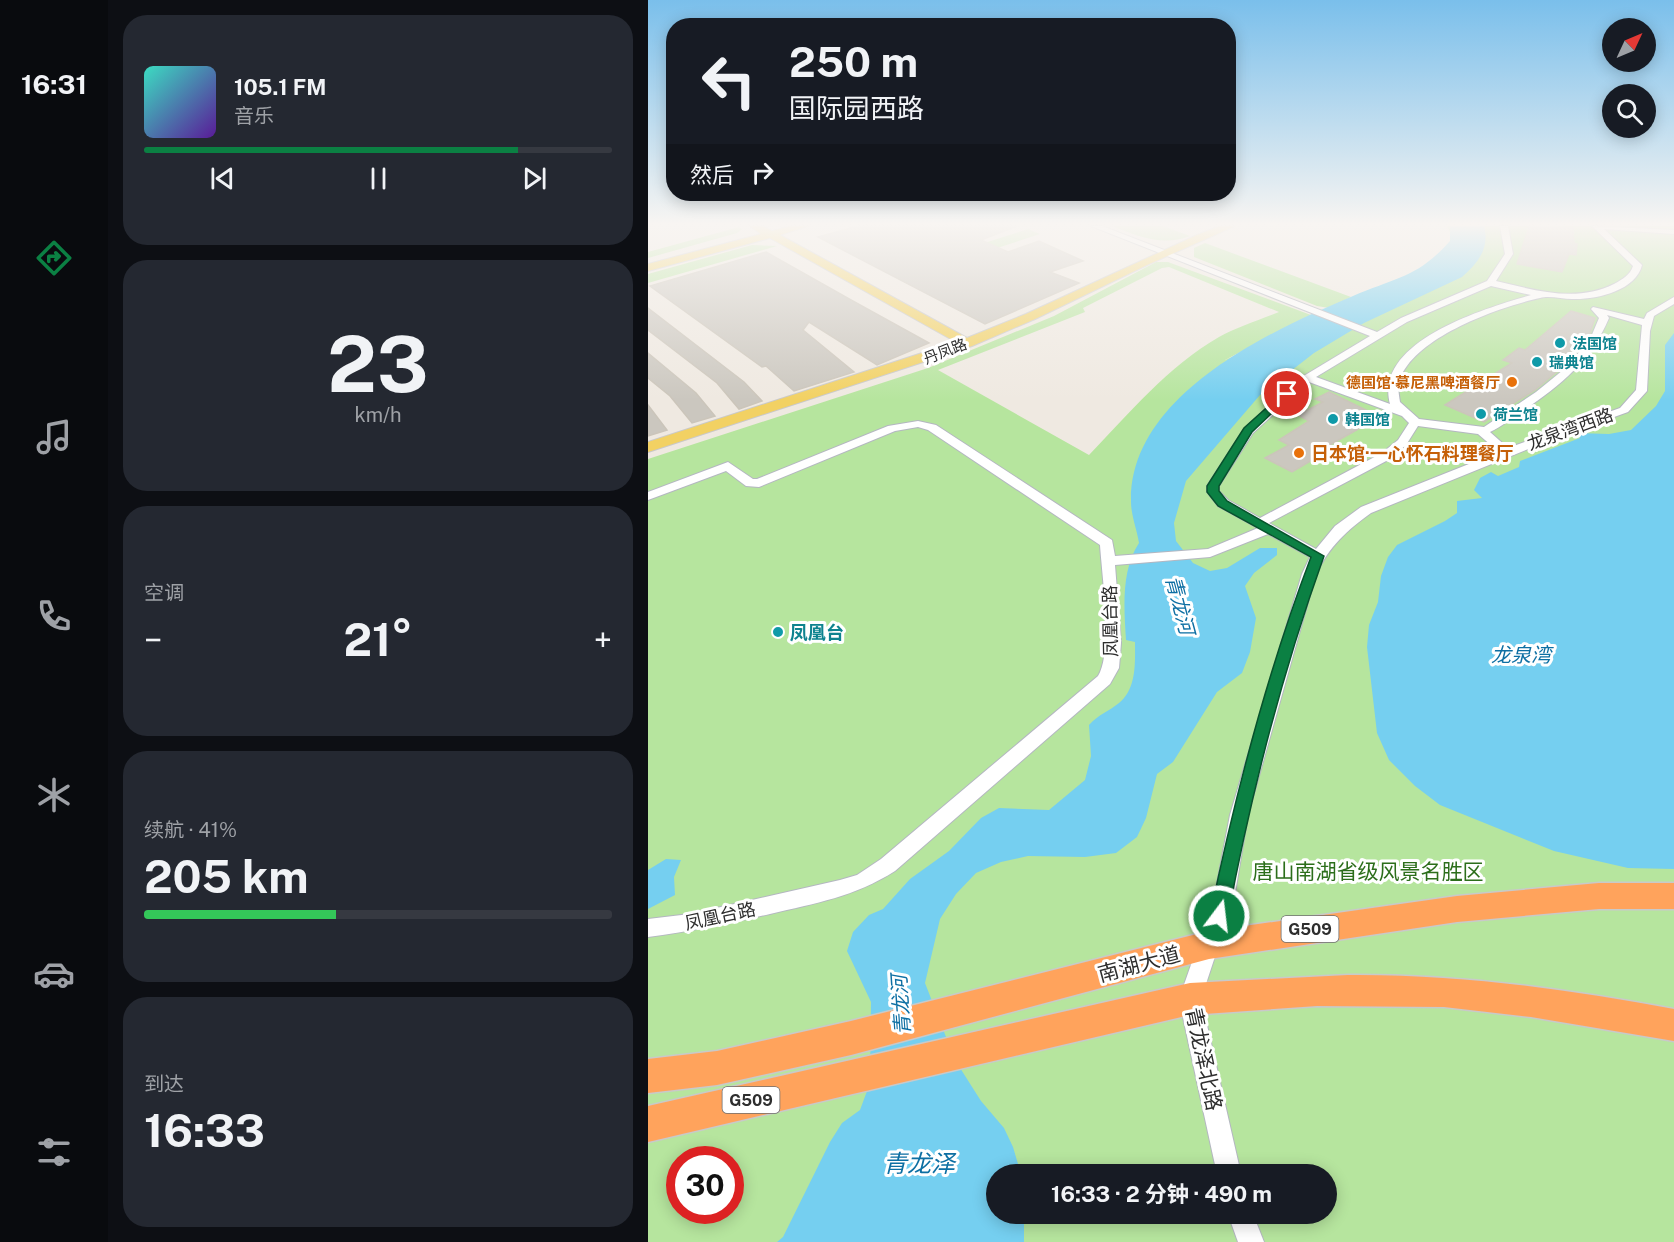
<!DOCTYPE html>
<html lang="zh">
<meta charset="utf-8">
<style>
:root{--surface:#171b24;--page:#242831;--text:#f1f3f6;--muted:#9ea1a6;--line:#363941;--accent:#0b8043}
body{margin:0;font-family:"Public Sans","Noto Sans SC",sans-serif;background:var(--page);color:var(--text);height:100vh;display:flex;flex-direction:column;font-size:22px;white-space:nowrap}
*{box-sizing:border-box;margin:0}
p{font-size:20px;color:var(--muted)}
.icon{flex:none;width:33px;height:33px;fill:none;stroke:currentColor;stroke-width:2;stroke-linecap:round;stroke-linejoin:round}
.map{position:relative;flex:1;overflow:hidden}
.drawer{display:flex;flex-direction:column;gap:15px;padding:15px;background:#0d0f14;width:540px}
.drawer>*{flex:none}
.banner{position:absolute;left:18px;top:18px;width:570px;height:183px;border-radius:24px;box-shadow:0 3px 15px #0003;background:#171b24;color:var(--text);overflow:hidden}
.needle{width:39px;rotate:46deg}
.tools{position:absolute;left:954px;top:18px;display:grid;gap:12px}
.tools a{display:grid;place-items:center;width:54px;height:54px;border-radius:50%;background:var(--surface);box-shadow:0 3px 15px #0003;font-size:30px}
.speed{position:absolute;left:18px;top:1146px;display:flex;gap:12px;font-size:30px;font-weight:700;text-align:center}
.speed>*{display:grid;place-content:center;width:78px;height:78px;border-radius:50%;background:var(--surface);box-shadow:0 3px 15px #0003;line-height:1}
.speed .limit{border:9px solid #d22;background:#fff;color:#111}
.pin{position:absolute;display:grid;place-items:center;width:51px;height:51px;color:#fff;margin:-26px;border:3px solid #fff;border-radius:50%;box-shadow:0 2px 6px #0007}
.me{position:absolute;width:66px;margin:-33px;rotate:15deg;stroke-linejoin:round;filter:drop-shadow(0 0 4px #0008)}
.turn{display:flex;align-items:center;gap:21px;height:126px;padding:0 24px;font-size:27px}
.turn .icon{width:78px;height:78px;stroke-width:2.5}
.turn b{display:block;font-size:42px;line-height:51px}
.then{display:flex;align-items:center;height:57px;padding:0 24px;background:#0003;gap:12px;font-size:22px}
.big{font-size:45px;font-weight:700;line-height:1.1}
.drawer .card{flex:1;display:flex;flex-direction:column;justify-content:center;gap:9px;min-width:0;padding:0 21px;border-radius:24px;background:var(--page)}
.drawer .dial{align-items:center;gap:0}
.dial b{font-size:78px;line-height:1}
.song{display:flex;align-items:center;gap:18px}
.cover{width:72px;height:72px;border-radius:9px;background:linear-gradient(135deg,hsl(170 70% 55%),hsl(270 70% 35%))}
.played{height:6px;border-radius:3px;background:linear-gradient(90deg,var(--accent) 80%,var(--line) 80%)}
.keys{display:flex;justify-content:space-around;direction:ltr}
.heat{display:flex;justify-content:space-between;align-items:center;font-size:33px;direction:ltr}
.charge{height:9px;border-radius:4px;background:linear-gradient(90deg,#34c759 41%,var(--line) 0)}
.trip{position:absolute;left:338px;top:1164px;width:351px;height:60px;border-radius:30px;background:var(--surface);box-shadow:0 3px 15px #0003;font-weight:700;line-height:60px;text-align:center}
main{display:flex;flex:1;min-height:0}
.tab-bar{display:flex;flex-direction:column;width:108px;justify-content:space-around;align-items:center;background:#090b0e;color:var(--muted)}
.tab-bar .icon{width:42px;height:42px}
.tab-bar .current{color:var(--accent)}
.tab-bar b{font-size:27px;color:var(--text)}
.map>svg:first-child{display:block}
.green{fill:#b6e59e;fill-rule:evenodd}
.water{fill:#75cff0}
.building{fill:#cbc7bf;stroke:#cbc5ba;stroke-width:1.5}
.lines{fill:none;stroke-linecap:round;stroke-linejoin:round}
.minor-casing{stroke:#b4b7c1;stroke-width:2}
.major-casing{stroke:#c9c9c9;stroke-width:2}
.highway-casing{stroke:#c9c9c9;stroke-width:3}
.minor{fill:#fff;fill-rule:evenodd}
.major{fill:#f2d163;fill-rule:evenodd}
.highway{fill:#ffa35c;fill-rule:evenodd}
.route{fill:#0b8043;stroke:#07532c;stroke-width:1.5}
.culture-dot{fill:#0f9aa8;stroke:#fff;stroke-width:2}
.food-dot{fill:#e8710a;stroke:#fff;stroke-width:2}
.labels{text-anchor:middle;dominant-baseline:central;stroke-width:6;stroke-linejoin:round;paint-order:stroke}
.far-culture-label{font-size:15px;font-weight:bold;fill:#0d838f;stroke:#fff;text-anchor:start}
.far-street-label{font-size:15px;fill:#2e2e2e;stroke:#fff}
.far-food-label{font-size:15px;font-weight:bold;fill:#c56008;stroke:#fff;text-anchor:end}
.shield{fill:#fff;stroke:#6d6d6d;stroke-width:1.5}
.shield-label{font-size:16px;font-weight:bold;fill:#2e2e2e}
.street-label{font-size:18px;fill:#2e2e2e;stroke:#fff}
.food-label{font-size:18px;font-weight:bold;fill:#c56008;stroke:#fff;text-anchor:start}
.culture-label{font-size:18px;font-weight:bold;fill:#0d838f;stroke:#fff;text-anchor:start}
.water-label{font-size:20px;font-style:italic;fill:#0d6fa3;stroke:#fff}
.near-park-label{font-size:21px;fill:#2c6e1b;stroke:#fff}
.near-street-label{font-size:21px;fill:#2e2e2e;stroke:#fff}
.near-water-label{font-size:24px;font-style:italic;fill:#0d6fa3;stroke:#fff}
</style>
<main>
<nav class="tab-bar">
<b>16:31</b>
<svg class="icon current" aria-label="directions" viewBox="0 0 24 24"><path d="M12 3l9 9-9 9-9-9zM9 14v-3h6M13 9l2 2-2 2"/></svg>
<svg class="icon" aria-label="music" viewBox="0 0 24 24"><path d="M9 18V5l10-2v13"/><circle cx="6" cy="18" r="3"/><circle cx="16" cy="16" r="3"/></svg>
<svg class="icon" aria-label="phone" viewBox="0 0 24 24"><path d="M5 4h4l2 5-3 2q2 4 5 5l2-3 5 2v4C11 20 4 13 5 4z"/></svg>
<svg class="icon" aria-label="climate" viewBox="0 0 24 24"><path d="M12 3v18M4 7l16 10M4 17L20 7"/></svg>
<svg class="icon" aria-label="car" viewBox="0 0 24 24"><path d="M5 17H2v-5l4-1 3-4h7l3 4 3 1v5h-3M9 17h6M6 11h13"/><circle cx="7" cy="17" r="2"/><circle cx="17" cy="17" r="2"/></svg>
<svg class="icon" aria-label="filters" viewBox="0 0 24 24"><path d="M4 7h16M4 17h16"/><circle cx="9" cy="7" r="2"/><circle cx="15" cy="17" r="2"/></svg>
</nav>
<section class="drawer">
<div class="card">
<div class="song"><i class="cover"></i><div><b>105.1 FM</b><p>音乐</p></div></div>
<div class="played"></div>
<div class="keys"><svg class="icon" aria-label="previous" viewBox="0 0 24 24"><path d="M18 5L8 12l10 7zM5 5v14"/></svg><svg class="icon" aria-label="pause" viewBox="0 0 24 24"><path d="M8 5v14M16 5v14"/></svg><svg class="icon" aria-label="next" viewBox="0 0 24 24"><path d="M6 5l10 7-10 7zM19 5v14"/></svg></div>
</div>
<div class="card dial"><b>23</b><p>km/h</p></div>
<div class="card"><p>空调</p>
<div class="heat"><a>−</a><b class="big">21°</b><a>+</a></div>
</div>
<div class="card"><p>续航 · 41%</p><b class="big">205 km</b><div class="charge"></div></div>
<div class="card"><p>到达</p><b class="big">16:33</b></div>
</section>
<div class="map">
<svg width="1026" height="1242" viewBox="0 0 1026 1242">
<rect width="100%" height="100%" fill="#efe9e1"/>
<g class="green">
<path d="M464 226H515L542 236C514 247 490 236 464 226Z"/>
<path d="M799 226H1026V1242H0V459L280 368 406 316 508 262H520L663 315 577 360 772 276 807 242ZM521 267 631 312C611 320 589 327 571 337 520 366 481 414 441 455L290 370 437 312 435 308 514 268ZM32 1160H82V1210H32ZM348 1174H678V1214H348Z"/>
<polygon points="91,227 94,229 89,233 0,258 0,252"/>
<polygon points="380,229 392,234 276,272 265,266"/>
<polygon points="557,243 703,297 681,308 669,306 546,257 546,248"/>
<polygon points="104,245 129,246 0,283 0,274"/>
</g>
<g class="water">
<path d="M802 226H836C842 248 830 263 814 277L716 323 666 353 612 395 538 481 526 523 528 541 545 563 562 571 579 568 612 548H629V555L606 573 597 586 608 618 602 652 594 673 569 692 525 762 509 774 498 818 489 837 468 853 437 857 380 856 353 862 328 873 308 894 292 919 277 983 307 1060 333 1101 356 1128 365 1147 373 1174H348V1214H376V1242H129L135 1237 182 1142 194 1123 212 1110 222 1083 223 1002 199 951 205 932 221 915 235 909 262 879 301 851 333 818 351 808 401 810 437 780 443 756 441 725C451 714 460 712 471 703 489 688 487 662 487 642L478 640C476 608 473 570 491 543 489 530 483 515 483 502 481 395 622 331 705 296 749 277 769 278 802 241Z"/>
<polygon points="1026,333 1026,869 980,868 906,851 792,805 767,786 741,760 729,733 719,647 721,625 730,602 733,576 740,557 749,545 797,521 809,513 809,501 834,498 826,490 832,478 843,472 850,476 871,467 872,461 932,438 928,433 961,434 983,430 1008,406 1017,391 1017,345"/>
<polygon points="18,859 33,860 26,877 27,895 0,909 0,870"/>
</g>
<g class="building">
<polygon points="210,226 369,226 333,240 360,252 391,241 435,261 402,272 431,283 337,324 170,237"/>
<polygon points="881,226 925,228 926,243 929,244 928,255 921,254 914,272 869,264"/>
<polygon points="118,252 203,300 281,343 229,365 161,322 155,330 206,372 146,391 118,366 114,367 2,286"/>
<polygon points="0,308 96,382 114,401 91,409 69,383 0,330"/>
<polygon points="923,311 947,318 941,336 916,363 918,364 887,390 836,422 797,405 864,363 855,360 871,348 877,350"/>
<polygon points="0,353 48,393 67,416 44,423 22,396 0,378"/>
<polygon points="681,392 720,411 708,417 721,423 680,446 685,448 644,472 617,458 641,445 631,440 661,421 650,415 675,402 667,399"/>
<polygon points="0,405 19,430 0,436"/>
</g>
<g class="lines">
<g class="minor-casing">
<g id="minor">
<path d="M443 226H454L729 332 753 318 839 281 857 254 852 226H860L865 254 848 281C886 290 929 303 966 284 975 279 982 275 985 266L944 226 1026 230V234L956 229 994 265C988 291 947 300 924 299 914 299 901 295 892 298 851 307 767 337 752 379 749 386 751 395 752 402L771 419 836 427 888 392 920 366 943 337 951 318 943 309 945 307 996 319 999 313 1026 297V304L1006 316 1002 331 999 391 980 412 905 439 723 513C699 530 681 547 668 574L600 815 586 899 553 999 593 1174H569L531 999 566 899 582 815 654 574 662 557 620 534 562 557 467 565 473 643 471 668 462 684 247 871C206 897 168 903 122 914 81 923 41 932 0 937V919L42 914 192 880 209 875 233 859 450 676C465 652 454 575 452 545L280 430 270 427 247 431 111 487 98 486 78 471 0 500V492L80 462 105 479H109L240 426 270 421 288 425 464 540 467 556 560 549 610 528 570 506 559 492V486L596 429 649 380 722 336ZM843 286 883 295C838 308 725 341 742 404L668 377 759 322ZM959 315 994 325 988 390 972 408 860 448 842 432C853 427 863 419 873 412 911 387 943 361 961 318ZM661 382 754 416 761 423 750 440 734 453 612 518 580 500 571 491V486L605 433ZM770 426 830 434 851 452 713 507 687 526 668 549 621 523 742 459 758 445Z"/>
<polygon points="580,1214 605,1214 616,1242 590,1242"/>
</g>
</g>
<g class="major-casing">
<polygon id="major" points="102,226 115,226 124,231 143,226 160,226 132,235 319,338 378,314 549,235 572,226 587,226 499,265 387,319 324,346 0,452 0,442 308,342 122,238 0,271 0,264 113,234"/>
</g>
<g class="highway-casing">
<g id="highway">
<polygon points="951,883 1026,883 1026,909 951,909 809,922 561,959 203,1055 69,1085 0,1093 0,1059 69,1051 203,1021 561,931 809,896"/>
<path d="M700 975C811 974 918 989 1026 1009V1041L883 1017 796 1007 669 1006 542 1015 0 1142V1106L542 983Z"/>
</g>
</g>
<use href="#minor" class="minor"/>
<use href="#major" class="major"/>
<use href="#highway" class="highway"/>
</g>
<linearGradient id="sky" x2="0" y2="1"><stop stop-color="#7abfeb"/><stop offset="0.56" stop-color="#f8f5f2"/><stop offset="1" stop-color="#f8f5f2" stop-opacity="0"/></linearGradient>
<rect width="1026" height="400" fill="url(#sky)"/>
<path class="route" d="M636 392 644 394 604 432 571 486V491L579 501 676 556C634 673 603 794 580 916L578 922 571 924 565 922 562 916C587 795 619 673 663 557L570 506 559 492V486L596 428Z"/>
<g class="culture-dot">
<circle cx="912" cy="343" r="6"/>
<circle cx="889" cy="362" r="6"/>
<circle cx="833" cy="414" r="6"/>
<circle cx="685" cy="419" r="6"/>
<circle cx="130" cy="632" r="6"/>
</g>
<g class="food-dot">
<circle cx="864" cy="382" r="6"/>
<circle cx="651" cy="453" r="6"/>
</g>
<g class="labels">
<g class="far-culture-label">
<text x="924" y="343">法国馆</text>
<text x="901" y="362">瑞典馆</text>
<text x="845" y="414">荷兰馆</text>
<text x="697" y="419">韩国馆</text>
</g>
<g class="far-street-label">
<text transform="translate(297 351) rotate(-21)">丹凤路</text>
</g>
<g class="far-food-label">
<text x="852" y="382">德国馆·慕尼黑啤酒餐厅</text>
</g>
<g class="shield">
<rect x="633.5" y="916" width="57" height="26" rx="4.5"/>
<rect x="74.5" y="1087" width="57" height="26" rx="4.5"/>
</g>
<g class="shield-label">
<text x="662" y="929">G509</text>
<text x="103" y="1100">G509</text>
</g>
<g class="street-label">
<text transform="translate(922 429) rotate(-20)">龙泉湾西路</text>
<text transform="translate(462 621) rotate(-91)">凤凰台路</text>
<text transform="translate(72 916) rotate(-12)">凤凰台路</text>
</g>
<g class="food-label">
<text x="663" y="453">日本馆·一心怀石料理餐厅</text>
</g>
<g class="culture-label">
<text x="142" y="632">凤凰台</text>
</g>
<g class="water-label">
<text transform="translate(532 605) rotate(75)">青龙河</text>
<text x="873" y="655">龙泉湾</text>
<text transform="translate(253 1005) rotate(-94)">青龙河</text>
</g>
<g class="near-park-label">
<text x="720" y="871">唐山南湖省级风景名胜区</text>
</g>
<g class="near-street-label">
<text transform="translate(491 964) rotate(-15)">南湖大道</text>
<text transform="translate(556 1059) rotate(78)">青龙泽北路</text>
</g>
<g class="near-water-label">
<text x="271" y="1163">青龙泽</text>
</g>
</g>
</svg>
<div class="tools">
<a><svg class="needle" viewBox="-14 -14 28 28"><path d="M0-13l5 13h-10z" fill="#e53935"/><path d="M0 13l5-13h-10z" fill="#9ea1a6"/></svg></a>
<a><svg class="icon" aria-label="search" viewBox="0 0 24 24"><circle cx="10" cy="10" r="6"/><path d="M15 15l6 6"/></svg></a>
</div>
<div class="speed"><div class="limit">30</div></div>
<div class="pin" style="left:639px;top:394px;background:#d93025"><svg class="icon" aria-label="arrive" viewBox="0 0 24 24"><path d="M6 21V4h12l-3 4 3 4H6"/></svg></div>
<svg class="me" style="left:571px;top:916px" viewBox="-20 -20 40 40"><circle r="17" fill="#0b8043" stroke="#fff" stroke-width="3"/><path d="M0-11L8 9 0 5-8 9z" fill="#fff"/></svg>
<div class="trip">16:33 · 2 分钟 · 490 m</div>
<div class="banner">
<div class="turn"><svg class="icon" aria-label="left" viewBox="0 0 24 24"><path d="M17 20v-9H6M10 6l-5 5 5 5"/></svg><div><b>250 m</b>国际园西路</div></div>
<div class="then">然后<svg class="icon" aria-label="right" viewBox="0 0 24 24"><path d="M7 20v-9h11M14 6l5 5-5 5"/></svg></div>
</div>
</div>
</main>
